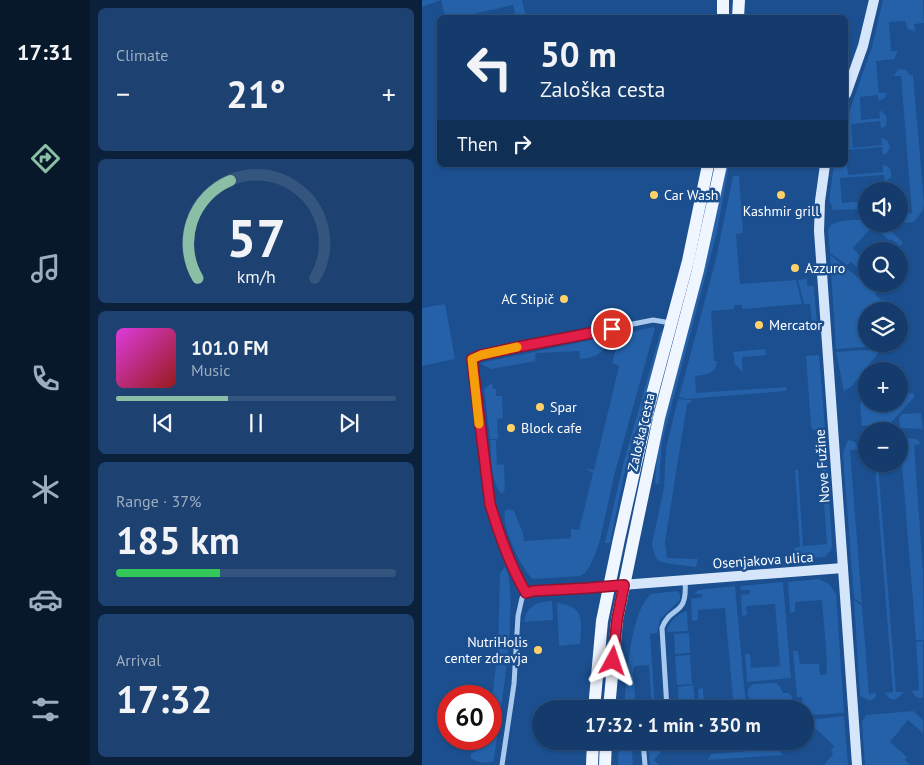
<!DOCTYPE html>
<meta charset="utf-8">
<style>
:root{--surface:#143b6b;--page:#1d4271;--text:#f1f3f6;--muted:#9dadc1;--line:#33557e;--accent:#8abfa5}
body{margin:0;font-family:"PT Sans",sans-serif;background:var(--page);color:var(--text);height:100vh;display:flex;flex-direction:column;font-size:19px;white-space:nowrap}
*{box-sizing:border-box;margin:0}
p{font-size:16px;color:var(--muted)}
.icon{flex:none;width:28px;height:28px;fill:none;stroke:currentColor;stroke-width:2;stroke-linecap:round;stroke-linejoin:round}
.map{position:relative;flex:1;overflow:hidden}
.drawer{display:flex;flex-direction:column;gap:8px;padding:8px;background:#0b203b;width:332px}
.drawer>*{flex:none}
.banner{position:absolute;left:15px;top:15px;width:411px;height:152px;border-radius:8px;box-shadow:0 1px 4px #0004,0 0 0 1px var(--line);background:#143b6b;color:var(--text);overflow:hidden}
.fabs{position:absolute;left:436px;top:182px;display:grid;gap:10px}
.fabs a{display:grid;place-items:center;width:50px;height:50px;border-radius:50%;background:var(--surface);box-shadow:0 1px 4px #0004,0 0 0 1px var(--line);font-size:25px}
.speed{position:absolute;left:15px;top:685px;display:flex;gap:10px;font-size:25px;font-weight:700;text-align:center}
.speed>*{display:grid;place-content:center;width:65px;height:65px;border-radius:50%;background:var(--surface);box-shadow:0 1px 4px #0004,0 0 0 1px var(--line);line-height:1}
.speed .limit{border:8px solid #d22;background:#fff;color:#111}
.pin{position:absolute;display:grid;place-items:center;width:42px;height:42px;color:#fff;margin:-21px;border:2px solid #fff;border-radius:50%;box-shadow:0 1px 5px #0007}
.me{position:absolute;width:55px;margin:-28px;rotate:5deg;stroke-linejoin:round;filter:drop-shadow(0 0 4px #0008)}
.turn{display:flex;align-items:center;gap:18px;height:105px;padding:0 20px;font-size:22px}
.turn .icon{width:65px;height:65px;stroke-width:2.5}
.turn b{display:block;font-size:35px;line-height:42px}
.then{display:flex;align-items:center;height:48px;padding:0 20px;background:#0003;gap:10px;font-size:19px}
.big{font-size:38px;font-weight:700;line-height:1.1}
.drawer .card{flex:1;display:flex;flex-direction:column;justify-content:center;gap:8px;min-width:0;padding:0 18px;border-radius:8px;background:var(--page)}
.drawer .dial{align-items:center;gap:0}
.dial svg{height:130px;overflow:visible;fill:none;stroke:var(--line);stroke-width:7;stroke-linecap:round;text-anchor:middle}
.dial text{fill:var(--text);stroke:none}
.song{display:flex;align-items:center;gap:15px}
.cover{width:60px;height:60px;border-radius:8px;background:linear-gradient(135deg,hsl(300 70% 55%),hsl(0 70% 35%))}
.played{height:5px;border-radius:2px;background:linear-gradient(90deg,var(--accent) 40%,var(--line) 40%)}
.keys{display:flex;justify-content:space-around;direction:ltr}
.heat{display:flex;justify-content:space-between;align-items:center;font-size:28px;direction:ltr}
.charge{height:8px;border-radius:4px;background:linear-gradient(90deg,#34c759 37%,var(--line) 0)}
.trip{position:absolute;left:110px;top:700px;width:282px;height:50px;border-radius:25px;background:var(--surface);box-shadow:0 1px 4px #0004,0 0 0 1px var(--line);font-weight:700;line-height:50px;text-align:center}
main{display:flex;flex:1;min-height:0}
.dock{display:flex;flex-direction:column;width:90px;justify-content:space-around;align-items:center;background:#08182b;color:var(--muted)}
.dock .icon{width:35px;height:35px}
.dock .active{color:var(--accent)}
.dock b{font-size:22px;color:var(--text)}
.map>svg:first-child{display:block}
.green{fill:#2461a8}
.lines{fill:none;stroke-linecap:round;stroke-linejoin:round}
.street{stroke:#a9c9ee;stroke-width:5}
.secondary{stroke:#d6e6fa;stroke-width:10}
.primary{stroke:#f0f6ff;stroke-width:12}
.route-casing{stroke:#92132f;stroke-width:12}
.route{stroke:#e11d48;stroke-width:9}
.slow{stroke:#f59e0b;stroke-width:9}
.poi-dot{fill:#ffd166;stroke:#1b4f8f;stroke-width:2}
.labels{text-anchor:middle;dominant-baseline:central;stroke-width:5;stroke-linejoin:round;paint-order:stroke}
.poi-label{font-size:14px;fill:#fff;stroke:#1b4f8f;text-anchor:start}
.street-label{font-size:14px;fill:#fff;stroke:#1b4f8f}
</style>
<main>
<nav class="dock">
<b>17:31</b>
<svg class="icon active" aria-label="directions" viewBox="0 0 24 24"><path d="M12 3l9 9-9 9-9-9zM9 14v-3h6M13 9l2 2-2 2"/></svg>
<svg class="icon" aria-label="music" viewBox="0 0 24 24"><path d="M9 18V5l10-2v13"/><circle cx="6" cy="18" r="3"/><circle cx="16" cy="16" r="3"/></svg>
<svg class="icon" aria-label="phone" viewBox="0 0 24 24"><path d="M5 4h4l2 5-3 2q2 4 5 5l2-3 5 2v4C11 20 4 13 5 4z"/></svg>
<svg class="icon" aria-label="climate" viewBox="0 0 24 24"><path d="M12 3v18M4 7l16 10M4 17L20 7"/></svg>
<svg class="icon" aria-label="car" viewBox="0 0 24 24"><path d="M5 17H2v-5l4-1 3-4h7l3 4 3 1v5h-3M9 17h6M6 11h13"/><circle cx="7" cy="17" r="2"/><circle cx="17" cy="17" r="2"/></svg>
<svg class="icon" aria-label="filters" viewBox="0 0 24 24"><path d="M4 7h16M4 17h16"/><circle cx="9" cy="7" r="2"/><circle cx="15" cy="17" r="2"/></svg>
</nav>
<section class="drawer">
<div class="card"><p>Climate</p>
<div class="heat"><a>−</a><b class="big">21°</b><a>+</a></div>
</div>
<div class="card dial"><svg viewBox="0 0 100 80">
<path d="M14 69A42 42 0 1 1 86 69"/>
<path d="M14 69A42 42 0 0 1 34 9" stroke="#8abfa5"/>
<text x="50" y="56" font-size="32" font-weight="700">57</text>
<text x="50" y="72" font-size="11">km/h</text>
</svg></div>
<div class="card">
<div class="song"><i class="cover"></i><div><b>101.0 FM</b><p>Music</p></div></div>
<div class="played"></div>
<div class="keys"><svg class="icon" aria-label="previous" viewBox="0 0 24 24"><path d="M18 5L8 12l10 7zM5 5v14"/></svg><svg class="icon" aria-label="pause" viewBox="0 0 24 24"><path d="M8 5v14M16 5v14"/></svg><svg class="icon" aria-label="next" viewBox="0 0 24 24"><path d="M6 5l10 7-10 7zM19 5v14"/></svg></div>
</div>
<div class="card"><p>Range · 37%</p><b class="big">185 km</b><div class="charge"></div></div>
<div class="card"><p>Arrival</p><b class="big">17:32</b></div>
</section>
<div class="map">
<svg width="502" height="765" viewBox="0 0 502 765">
<rect width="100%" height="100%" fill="#1b4f8f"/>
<g class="green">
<polygon points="0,0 100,0 104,17 94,17 91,5 37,17 23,17 19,0 0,7"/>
<path d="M461 0H501L502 23 492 24 493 32 486 29 483 21 467 22 469 51H476L472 59 454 61 457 93H464L463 98 456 101V95L438 97 439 120 458 118 457 111H459L465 117 464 126 459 129 458 121 429 124 431 148 460 145 459 138C465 139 467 142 468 147L465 153 461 155 460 147 424 150V121L450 47Z"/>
<polygon points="477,69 484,70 488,75 491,75 502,203 501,210 492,222 481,223 480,214 490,213 479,76 472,76 473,74"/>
<path d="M424 158 426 175 461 172V165C468 166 470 171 469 177L463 182 462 175 418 178 420 203 445 201V209L410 210 411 208 407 201 412 165H424Z"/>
<polygon points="304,165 307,165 295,232 240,442 237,484 233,483 235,449 281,273"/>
<path d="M311 176H317L321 233 314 234 318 284 374 280 380 304 320 309V305H312V309L289 311 292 361H295C294 374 284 375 273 376L274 393 365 387 364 391 265 399 257 397 294 259Z"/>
<path d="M445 220V224H460L481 242 478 246 469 239 468 241 456 230 449 228 431 248 432 250 445 262V275L429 262 425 265 408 253C408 246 405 235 407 228 410 219 436 220 445 220Z"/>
<polygon points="408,255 454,292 453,294 460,301 463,300 464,311 445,311 445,344 455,344 455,346 414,349"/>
<polygon points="385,279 385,286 392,286 395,324 390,324 388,304 382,304 376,280"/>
<polygon points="23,304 33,359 0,366 0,308"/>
<path d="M231 327 233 328 192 476 178 540 173 555 166 569 163 573 158 576 111 579C101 572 79 525 83 514L81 512 87 509 92 511 101 533 102 541 149 538V529L157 530 171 473 164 469 172 470 197 366 190 363 197 338 206 333Z"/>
<polygon points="239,330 241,333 204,466 188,543 183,543 201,465"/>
<path d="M174 339 182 340 184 346C178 356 169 358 158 359L157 351 114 353 113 361 69 369 58 363Z"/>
<polygon points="343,349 344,355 320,357 321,372 313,365 311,352"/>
<polygon points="458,349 458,351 430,386 422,391 414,352"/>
<polygon points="397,355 403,429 398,431 391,430 389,426 384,356"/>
<polygon points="70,383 71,389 74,389 74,396 80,396 81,418 75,419 76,439 68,439 62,389"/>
<polygon points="490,392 493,396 467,425 440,426 438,403 445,400 445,404 451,404 464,414 472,404 478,404 478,397 482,398 486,393 488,394"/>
<polygon points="256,399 269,400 269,403 265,404 243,542 245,558 276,559 274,567 249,564 236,561 232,553 230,544 242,488 244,448"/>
<polygon points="499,413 501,429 478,428 477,418 480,414"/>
<polygon points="478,438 495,439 499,444 492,445 501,572 502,640 494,640"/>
<path d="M68 440H74L75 465 82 464 83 488 81 494C69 490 69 452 68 440Z"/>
<polygon points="426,440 433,442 436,449 428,450 440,604 432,598 421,455 423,447"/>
<polygon points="398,441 404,444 410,544 409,550 403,557 374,560 372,548 378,547 373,470 376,470 381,546 405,544 398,450 391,450 393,442"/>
<polygon points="453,464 456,464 474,692 481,692 478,696 472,700 467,698 463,693 471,692"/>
<path d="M83 567C99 595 76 723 72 761 64 764 56 763 49 758V753L54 752 53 739H69V706L76 648 78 573Z"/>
<polygon points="397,579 407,584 414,594 422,713 390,715 381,708 380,697 375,697 371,651 376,651 378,664 397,664 398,675 405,674 404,662 405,661 400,600 373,602 373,612 368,613 366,582"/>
<polygon points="361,582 369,678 325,682 323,654 328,654 329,668 358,666 353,604 324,606 325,615 320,616 319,595 328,594 328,590 319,590 318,586"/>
<polygon points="313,586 324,707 277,709 276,689 281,688 282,703 311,700 303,608 276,610 276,620 270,621 269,599 280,597 280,594 272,594 276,590"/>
<path d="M255 591 258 594V600L238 619 235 633 228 634 233 709H230L227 665 213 666 211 671 214 709H202C205 680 207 613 229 594Z"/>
<polygon points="432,600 440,606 447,694 454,693 454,697 448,701 438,696"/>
<path d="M130 601 131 620 102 622C104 606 115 602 130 601Z"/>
<path d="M135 603C163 606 160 621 158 644L137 646Z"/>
<path d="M265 611 266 631 245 632C245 623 256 613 265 611Z"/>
<polygon points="267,633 268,653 253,654 252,634"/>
<polygon points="501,641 501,698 496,698 492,695 490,691 497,690 494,642"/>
<polygon points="268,655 270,684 255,685 253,656"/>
<polygon points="354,683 358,687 361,693 366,693 370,697 370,709 352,709 347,703 331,702 326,696 326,689 331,684"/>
<polygon points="271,685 274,709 257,709 256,687"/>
<polygon points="491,711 501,720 501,733 486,720 468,742 485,757 483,760 488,765 443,765 440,722 444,715"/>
<polygon points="422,716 426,765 402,765 411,754 409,751 412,746 392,727 384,736 384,722 386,720"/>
<polygon points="197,741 209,741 211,765 196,765"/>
<polygon points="226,741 248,741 232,760 237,765 228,765"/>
<polygon points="355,749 361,755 286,760 289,754"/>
</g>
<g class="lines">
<g class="street">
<polyline points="104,593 86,555 68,504 50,359 59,355 96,347 231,320 249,323"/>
<path d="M245 709 240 628C249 604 266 618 263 580"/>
<polyline points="221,741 223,765"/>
<polyline points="80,765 92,684 96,616 100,598 104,593 111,591 185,586"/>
</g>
<g class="secondary">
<polyline points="424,94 441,46 452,0"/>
<polyline points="403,165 398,201 397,231 435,765"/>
<polyline points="187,586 421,568"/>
</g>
<g class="primary">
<polyline points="301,18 301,0"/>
<polyline points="316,18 317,0"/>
<polyline points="172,709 180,621 197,539 227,406 266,261 286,165"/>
<polyline points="187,709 195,620 210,547 237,418 276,270 299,165"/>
<polyline points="170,765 171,741"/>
<polyline points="183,765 184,741"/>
</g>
</g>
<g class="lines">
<g class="route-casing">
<path id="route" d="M190 329 96 347 59 355 50 359 68 504C77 534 88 566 104 593L111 591 166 588 202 585 195 620 191 661"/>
</g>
<use href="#route" class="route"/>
<polyline class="slow" points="57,424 50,359 59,355 95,347"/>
</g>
<g class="poi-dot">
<circle cx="232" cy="195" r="5"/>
<circle cx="359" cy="195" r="5"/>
<circle cx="373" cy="268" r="5"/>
<circle cx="142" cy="299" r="5"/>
<circle cx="337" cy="325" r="5"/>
<circle cx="118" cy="407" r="5"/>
<circle cx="89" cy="428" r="5"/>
<circle cx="116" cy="650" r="5"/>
</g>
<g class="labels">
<g class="poi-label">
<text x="242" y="195">Car Wash</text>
<text x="359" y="211" text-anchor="middle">Kashmir grill</text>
<text x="383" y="268">Azzuro</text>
<text x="132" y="299" text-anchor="end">AC Stipič</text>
<text x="347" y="325">Mercator</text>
<text x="128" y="407">Spar</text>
<text x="99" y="428">Block cafe</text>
<text x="106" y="642" text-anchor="end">NutriHolis<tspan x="106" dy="16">center zdravja</tspan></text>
</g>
<g class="street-label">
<text transform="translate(219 432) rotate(-77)">Zaloška cesta</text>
<text transform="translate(400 466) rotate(-94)">Nove Fužine</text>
<text transform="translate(341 560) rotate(-4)">Osenjakova ulica</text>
</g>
</g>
</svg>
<div class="fabs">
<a><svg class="icon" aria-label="sound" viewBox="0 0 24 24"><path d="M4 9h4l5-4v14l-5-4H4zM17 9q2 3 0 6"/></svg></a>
<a><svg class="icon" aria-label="search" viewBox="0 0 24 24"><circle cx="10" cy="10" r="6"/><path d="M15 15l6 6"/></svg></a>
<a><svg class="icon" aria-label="layers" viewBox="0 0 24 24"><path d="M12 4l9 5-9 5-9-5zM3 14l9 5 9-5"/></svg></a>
<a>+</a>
<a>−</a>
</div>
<div class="speed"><div class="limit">60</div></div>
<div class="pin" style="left:190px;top:329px;background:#d93025"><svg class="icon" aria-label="arrive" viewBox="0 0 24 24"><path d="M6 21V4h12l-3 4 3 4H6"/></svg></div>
<svg class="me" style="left:191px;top:661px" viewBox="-20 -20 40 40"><path d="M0-17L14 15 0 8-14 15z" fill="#e11d48" stroke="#fff" stroke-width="4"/></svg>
<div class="trip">17:32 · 1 min · 350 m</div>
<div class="banner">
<div class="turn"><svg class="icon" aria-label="left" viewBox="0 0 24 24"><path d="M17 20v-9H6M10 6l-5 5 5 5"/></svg><div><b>50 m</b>Zaloška cesta</div></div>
<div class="then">Then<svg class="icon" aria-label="right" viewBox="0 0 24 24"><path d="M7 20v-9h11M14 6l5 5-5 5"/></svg></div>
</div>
</div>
</main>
